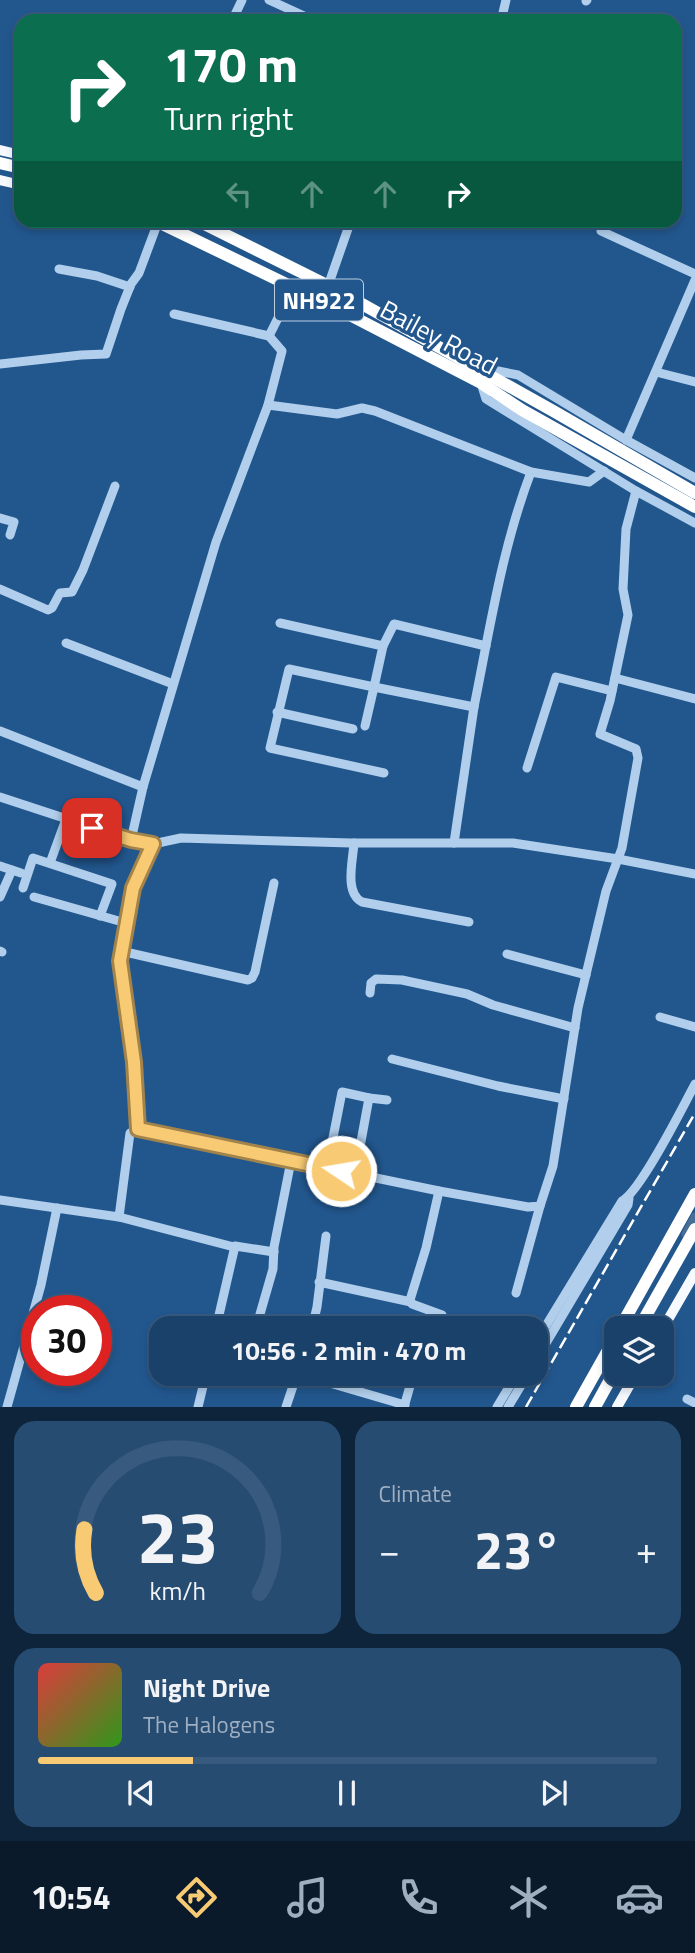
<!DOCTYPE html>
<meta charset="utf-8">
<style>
:root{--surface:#1a416a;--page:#274c72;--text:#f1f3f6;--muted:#9fafc1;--line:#385a7e;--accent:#f8ca73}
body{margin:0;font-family:"Titillium Web",sans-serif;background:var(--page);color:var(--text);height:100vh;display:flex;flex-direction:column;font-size:26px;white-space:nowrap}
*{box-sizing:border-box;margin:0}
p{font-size:23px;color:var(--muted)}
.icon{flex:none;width:38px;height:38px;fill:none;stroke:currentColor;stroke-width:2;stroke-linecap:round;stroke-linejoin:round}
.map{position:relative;height:1407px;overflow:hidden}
.sheet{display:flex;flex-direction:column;gap:14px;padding:14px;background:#0e243a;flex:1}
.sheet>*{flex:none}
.guide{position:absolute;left:14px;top:14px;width:668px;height:214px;border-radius:21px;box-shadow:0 4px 10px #0003,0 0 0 2px var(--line);background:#0b6e4f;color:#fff;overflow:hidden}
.fabs{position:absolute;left:604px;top:1316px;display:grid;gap:14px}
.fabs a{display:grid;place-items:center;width:70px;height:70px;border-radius:14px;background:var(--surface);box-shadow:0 4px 10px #0003,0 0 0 2px var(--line);font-size:35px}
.speed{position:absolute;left:21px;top:1295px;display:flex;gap:14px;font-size:35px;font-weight:700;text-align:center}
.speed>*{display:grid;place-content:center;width:91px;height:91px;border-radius:50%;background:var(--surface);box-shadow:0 4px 10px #0003,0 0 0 2px var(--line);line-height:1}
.speed .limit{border:10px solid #d22;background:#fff;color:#111}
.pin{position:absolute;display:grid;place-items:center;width:60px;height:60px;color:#fff;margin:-30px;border-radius:14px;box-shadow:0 4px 10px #0006}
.me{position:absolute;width:77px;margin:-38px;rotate:282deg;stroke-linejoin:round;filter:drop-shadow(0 0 5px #0008)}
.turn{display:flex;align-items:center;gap:24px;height:147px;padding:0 35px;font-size:32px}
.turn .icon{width:91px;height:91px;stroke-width:2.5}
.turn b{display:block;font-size:49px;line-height:60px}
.lanes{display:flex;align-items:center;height:66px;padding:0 35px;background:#0003;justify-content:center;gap:35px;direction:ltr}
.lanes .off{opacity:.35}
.big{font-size:52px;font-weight:700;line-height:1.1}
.sheet .widget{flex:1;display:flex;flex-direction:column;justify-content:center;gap:10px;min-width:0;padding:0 24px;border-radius:21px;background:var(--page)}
.sheet .dial{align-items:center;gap:0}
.dial svg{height:182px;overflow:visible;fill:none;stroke:var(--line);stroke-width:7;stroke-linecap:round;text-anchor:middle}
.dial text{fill:var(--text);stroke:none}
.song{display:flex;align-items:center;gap:21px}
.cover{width:84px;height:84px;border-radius:10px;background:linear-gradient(135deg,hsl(0 70% 55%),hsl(110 70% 35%))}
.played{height:7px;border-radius:4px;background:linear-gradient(90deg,var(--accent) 25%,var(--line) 25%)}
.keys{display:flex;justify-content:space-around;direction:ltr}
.heat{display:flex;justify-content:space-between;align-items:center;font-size:38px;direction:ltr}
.sheet .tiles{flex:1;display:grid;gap:14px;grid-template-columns:1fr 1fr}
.widget:last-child{grid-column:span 2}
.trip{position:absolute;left:149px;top:1316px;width:399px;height:70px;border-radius:21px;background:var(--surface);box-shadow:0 4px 10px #0003,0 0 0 2px var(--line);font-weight:700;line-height:70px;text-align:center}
.tab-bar{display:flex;height:112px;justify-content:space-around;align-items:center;background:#0a1a2a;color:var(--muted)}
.tab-bar .icon{width:49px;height:49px}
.tab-bar .current{color:var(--accent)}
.tab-bar b{font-size:32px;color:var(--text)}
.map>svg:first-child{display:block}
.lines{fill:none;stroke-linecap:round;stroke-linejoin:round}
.canal{stroke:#496e95;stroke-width:9}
.minor{stroke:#b1cfec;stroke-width:9}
.major{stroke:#f6faff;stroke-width:10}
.highway{stroke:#fff;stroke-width:12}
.rail{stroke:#fff;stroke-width:2.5;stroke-dasharray:12 5;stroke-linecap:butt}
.route-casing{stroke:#a1834b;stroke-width:18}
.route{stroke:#f8ca73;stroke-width:12}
.labels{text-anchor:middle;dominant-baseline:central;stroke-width:7;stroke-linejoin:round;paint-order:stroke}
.shield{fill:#22578e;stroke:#bdcddd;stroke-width:2}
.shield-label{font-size:24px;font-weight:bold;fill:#fff}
.street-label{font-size:26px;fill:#fff;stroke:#22578e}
</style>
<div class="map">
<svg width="695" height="1407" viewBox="0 0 695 1407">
<rect width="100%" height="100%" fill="#22578e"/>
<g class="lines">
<polyline class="canal" points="686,1234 695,1217"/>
<g class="minor">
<polyline points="269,0 315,21"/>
<polyline points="586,1 587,0"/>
<polyline points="232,21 242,0"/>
<polyline points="501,21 506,0"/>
<polyline points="601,231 695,274"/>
<polyline points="59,269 97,276 130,287"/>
<polyline points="328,286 351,220"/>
<polyline points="269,336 293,288"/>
<polyline points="0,364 81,355 106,354 121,309 131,284 139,273 158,222"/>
<polyline points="656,372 695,382"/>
<polyline points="486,375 498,371 518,375 626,440 695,478"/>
<polyline points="481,383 486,399 636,491 695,523"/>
<polyline points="268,405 337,414 362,408 375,411 531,472 589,482 604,471"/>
<polyline points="626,440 695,280"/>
<polyline points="0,518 14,522 10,535"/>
<polyline points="0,589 48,610 52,608 60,593 72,592 83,570 115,486"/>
<polyline points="280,623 383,646 374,687 289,669 270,748 384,773"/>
<polyline points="66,643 173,684"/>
<polyline points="383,646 394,624 486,646"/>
<polyline points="615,678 695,699"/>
<path d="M474 707C490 628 502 548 531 472"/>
<polyline points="277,712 353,729"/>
<polyline points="365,726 374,687 474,707 454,843"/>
<polyline points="0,731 143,787 216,542 268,405 282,351 269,336 174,314"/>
<polyline points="527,768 556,677 612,691"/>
<polyline points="0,797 131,840 153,844 181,838 351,843 513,843 618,859 695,874"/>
<polyline points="131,840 143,787"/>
<path d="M354 843C353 860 344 893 362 902L469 922"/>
<polyline points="50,863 66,819"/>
<polyline points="0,866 21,873"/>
<polyline points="23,888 33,858 112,884 100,916"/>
<polyline points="0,897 12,870"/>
<polyline points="34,897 126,923"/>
<polyline points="0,951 2,952"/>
<polyline points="121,951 248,980 252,978 255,972 274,883"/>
<polyline points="507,954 586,975"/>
<polyline points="370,993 371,983 376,979 402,980 467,994 493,1005 575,1028"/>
<polyline points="660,1017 695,1027"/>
<polyline points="392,1059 498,1086 564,1099"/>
<polyline points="369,1098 387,1100"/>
<polyline points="138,1129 134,1062 119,961 133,888 153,844"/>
<polyline points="327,1168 342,1092 369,1098 355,1174"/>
<polyline points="439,1191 426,1248 410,1300 412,1304 442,1315 445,1321 444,1328"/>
<polyline points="0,1200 119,1217 130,1133 138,1129 439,1191 528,1207 540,1206 553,1166 578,1008 606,891 622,848 638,758 636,749 600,734 610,701 628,615 623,589 626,529 636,491"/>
<polyline points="119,1217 234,1247"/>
<polyline points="319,1282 411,1302"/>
<polyline points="516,1293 540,1206"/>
<polyline points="216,1328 235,1246 274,1252"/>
<polyline points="256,1328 273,1269 274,1247 291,1161"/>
<polyline points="312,1328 317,1307 326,1236"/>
<path d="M536 1342 622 1201C640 1192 683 1107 695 1084"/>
<polyline points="536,1360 628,1205 629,1198"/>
<polyline points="299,1374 405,1405"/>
<polyline points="687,1399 695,1403"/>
<polyline points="7,1407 41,1285 57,1208"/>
<polyline points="198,1407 206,1374"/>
<polyline points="286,1407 297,1374"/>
<polyline points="404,1407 412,1379 415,1377 429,1380 432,1374"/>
<polyline points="497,1407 517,1374"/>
<polyline points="508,1407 528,1374"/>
</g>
<g class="major">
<polyline points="0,150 21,155"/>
<polyline points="0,180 21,185"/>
<polyline points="662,1330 695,1273"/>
<polyline points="617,1407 636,1374"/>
</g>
<g class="highway">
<polyline points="0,163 21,168"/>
<polyline points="154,220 344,312 481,383 522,410 695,507"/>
<polyline points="196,220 337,290 555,412 695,493"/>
<polyline points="620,1328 695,1194"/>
<polyline points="639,1328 695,1229"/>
<polyline points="576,1407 616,1336"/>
<polyline points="595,1407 616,1369"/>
</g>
<polyline class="rail" points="526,1407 695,1113"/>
</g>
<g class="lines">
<g class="route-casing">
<polyline id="route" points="92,828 131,840 153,844 133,888 120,961 134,1062 138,1129 341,1171"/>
</g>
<use href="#route" class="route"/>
</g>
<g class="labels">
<rect class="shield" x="275" y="279.5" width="88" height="41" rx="5"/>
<g class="shield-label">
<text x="319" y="300">NH922</text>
</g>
<g class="street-label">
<text transform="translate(439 337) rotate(28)">Bailey Road</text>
</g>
</g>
</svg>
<div class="fabs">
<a><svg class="icon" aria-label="layers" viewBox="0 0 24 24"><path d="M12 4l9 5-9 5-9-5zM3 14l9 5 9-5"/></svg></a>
</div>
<div class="speed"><div class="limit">30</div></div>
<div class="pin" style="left:92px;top:828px;background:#d93025"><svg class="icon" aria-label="arrive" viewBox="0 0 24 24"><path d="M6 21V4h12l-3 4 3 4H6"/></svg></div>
<svg class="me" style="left:341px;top:1171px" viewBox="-20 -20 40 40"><circle r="17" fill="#f8ca73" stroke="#fff" stroke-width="3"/><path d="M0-11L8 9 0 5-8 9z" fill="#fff"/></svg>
<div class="trip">10:56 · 2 min · 470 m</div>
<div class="guide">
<div class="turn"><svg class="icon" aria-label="right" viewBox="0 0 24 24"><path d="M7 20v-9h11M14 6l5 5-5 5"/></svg><div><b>170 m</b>Turn right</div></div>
<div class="lanes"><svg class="icon off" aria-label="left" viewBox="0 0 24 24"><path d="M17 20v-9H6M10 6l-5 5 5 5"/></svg><svg class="icon off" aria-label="ahead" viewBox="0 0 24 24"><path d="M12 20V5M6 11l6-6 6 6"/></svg><svg class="icon off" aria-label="ahead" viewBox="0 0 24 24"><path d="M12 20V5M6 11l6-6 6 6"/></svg><svg class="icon" aria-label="right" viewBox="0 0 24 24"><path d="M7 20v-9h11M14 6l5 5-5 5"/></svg></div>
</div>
</div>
<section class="sheet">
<div class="tiles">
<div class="widget dial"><svg viewBox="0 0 100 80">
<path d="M14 69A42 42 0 1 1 86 69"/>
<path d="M14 69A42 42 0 0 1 9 41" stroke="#f8ca73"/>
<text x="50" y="56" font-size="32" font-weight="700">23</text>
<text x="50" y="72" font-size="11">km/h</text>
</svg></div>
<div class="widget"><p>Climate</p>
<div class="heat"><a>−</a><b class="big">23°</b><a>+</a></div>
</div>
<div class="widget">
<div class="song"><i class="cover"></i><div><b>Night Drive</b><p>The Halogens</p></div></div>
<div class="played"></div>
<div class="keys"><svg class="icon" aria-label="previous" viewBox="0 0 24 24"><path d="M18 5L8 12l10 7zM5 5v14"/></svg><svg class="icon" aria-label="pause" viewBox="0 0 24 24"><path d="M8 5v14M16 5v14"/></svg><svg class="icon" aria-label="next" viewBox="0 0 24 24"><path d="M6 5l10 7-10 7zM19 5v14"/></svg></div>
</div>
</div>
</section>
<nav class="tab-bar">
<b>10:54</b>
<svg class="icon current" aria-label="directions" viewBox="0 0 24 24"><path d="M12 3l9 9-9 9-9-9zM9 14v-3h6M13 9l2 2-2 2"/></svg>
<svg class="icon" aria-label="music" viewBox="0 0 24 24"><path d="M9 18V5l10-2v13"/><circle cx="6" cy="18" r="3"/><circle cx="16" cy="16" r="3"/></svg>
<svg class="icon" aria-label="phone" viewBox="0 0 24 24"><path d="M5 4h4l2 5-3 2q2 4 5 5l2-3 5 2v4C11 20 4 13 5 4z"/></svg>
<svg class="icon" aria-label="climate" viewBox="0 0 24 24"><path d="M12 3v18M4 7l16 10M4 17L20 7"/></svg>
<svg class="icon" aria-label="car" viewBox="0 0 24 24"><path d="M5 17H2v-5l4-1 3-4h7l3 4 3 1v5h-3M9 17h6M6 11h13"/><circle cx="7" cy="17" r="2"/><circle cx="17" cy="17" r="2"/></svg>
</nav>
